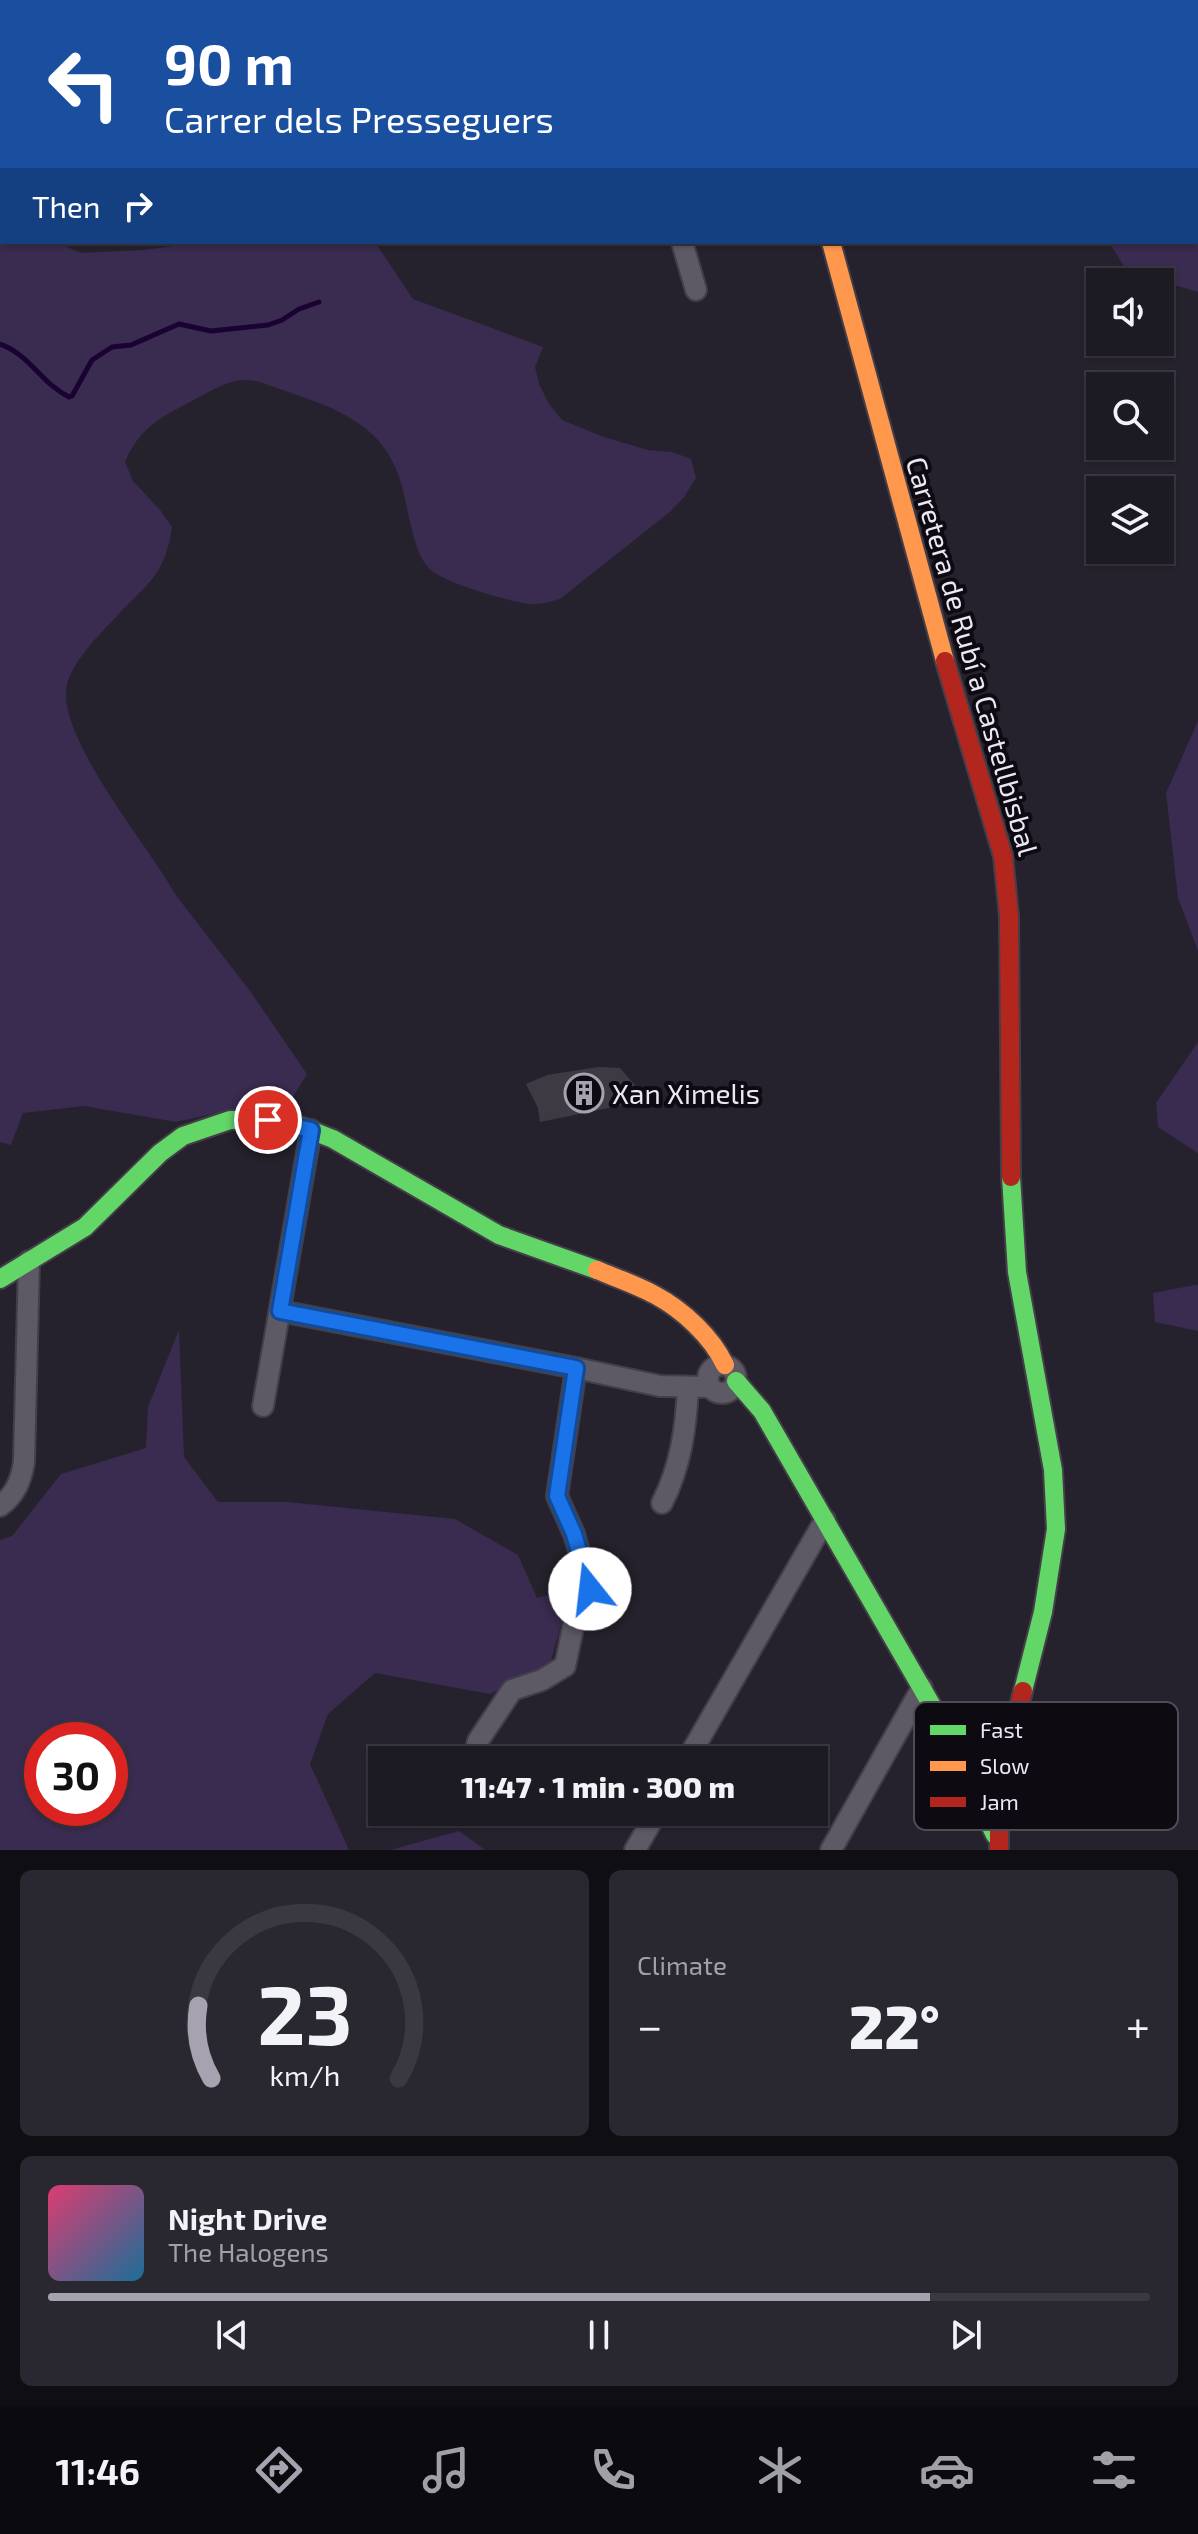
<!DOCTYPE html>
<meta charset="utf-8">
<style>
:root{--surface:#1c1a22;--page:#29272f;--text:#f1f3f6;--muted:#a0a1a5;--line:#3a3840;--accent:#a7a2af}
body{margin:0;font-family:"Exo 2",sans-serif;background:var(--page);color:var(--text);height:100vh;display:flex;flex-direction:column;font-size:30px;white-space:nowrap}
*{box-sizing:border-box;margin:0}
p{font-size:26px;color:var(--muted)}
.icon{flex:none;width:44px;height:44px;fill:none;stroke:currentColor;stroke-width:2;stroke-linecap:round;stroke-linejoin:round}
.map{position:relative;height:1850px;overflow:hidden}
.sheet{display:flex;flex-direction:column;gap:20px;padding:20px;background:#0f0e13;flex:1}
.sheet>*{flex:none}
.top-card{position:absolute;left:0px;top:0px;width:1198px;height:244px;box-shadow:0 2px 6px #0004,0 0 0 2px var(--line);background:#1a4fa0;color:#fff;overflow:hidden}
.tools{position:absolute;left:1086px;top:268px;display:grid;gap:16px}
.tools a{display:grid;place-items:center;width:88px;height:88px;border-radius:0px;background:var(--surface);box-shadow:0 2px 6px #0004,0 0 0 2px var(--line);font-size:40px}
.speed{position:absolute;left:24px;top:1722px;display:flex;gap:16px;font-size:40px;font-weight:700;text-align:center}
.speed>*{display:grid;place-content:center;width:104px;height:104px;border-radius:50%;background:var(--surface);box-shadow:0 2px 6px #0004,0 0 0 2px var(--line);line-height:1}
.speed .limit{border:12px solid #d22;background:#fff;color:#111}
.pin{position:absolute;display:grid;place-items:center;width:68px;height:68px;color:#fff;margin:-34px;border:4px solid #fff;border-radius:50%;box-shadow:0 2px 8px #0007}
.me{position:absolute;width:88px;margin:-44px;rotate:344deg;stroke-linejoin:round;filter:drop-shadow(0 0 6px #0008)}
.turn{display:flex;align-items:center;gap:28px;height:168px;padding:0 32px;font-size:36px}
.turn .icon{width:104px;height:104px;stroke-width:2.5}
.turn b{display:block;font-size:56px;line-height:68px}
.then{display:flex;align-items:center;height:76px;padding:0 32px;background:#0003;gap:16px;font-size:30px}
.big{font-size:60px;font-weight:800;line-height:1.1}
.sheet .widget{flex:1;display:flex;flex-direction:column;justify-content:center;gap:12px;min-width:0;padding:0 28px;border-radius:12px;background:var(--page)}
.sheet .dial{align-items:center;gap:0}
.dial svg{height:208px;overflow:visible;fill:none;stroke:var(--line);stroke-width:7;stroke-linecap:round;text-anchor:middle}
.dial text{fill:var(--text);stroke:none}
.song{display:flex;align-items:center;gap:24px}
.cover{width:96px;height:96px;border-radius:12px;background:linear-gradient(135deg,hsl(340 70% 55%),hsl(200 70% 35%))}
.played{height:8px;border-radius:4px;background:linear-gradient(90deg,var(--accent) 80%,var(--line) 80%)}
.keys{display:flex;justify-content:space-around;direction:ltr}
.heat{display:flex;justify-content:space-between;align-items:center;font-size:44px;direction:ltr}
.sheet .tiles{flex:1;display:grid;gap:20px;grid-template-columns:1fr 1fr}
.widget:last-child{grid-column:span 2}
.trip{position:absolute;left:368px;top:1746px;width:460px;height:80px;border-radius:0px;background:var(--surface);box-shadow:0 2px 6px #0004,0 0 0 2px var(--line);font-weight:800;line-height:80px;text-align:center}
.tabs{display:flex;height:128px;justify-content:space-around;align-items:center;background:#0b0a0e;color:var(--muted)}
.tabs .icon{width:56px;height:56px}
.tabs .selected{color:var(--accent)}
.tabs b{font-size:36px;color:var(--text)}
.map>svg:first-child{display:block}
.green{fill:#3a2b50;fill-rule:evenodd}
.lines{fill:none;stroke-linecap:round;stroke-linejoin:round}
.stream{stroke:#1a0332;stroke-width:5}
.building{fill:#3d3a43}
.street-casing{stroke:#433e48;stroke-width:24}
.fast-casing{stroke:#433e48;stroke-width:22}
.slow-casing{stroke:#433e48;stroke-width:22}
.jam-casing{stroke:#433e48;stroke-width:22}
.street{stroke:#5d5965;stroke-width:20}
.fast{stroke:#63d668;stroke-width:18}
.slow{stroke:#ff974d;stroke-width:18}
.jam{stroke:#b3261e;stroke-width:18}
.route-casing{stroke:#114b97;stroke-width:20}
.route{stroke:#1a73e8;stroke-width:14}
.labels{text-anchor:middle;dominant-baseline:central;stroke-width:8;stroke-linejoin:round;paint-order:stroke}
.street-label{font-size:28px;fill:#ece7f5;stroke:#0d0a12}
.poi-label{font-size:28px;fill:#ece7f5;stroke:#0d0a12;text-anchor:start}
.key{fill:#0d0a12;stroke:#504c56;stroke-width:2}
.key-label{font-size:22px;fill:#ece7f5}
</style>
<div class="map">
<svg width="1198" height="1850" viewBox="0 0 1198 1850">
<rect width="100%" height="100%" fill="#26222d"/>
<g class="green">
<polygon points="1103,0 1198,0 1198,292 1127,271 1109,242 1196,242 1196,2 1102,2"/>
<path d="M0 212 2 214V242H55L81 253 142 250 208 242H375L413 299 543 347 535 367 539 384 549 404 562 420 604 437 648 450 672 452 691 459 696 478 684 497 671 511 560 599C552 601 544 604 536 604 517 605 446 583 432 571 418 559 414 538 410 522 406 504 403 485 396 469 378 424 333 407 291 393 251 379 245 372 205 394 169 414 142 422 125 462L133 481 160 510 172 527C165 577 146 584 116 617 99 635 76 658 68 681 51 732 150 847 175 894L250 991 307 1074 284 1111 239 1108 176 1122 84 1106 23 1113 11 1145 0 1142Z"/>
<polygon points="1198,721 1198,951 1178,898 1166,793"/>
<polygon points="1198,1042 1198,1153 1158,1127 1156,1103"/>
<polygon points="1195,1285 1198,1285 1198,1331 1155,1322 1153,1293"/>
<path d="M179 1330 184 1457 218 1502H287L455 1519 518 1555 537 1598 571 1589 550 1664 490 1694 375 1673 328 1714 310 1764 349 1850H0V1540L12 1536 61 1474 146 1448 148 1407ZM42 1740H110V1808H42Z"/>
<polygon points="459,1831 485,1850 390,1850"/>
</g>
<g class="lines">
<g class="stream">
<polyline points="1181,0 1182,2"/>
<polyline points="1196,36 1198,43"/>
<polyline points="1196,123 1198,111"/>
<polyline points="1196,214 1198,215"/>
<path d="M0 344C29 354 42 384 69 397L72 396 92 360 112 347 131 345 179 324 211 331 268 325 282 320 299 309 319 302"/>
</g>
</g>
<polygon class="building" points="598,1067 620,1068 634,1084 643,1101 540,1122 538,1108 526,1084 547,1075"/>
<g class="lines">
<g class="street-casing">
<g id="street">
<polyline points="564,0 568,2"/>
<polyline points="476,2 477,0"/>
<polyline points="786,2 786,0"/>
<polyline points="682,242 696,290"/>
<polyline points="280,1311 576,1368 660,1386 710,1387"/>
<circle cx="722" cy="1379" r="14"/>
<polyline points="263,1406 311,1130"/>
<path d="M662 1503C681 1466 686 1427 688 1387"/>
<path d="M0 1506C15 1495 21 1481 24 1462L29 1261"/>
<polyline points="473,1760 478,1741 512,1690 542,1680 565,1666 575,1618 590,1589 574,1534 557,1496 576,1368"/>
<polyline points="687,1760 825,1520"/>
<polyline points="635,1850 657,1812"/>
<polyline points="831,1850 922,1688"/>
</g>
</g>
<g class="fast-casing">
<g id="fast">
<polyline points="750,0 750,2"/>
<polyline points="1011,1177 1017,1272 1053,1470 1056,1529 1043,1612 1023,1691"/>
<polyline points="0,1279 85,1227 160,1153 183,1136 230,1120 268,1120 300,1126 333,1139 499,1235 597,1270"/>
<polyline points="736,1381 762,1411 935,1711 995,1835"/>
</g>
</g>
<g class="slow-casing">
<g id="slow">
<polyline points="831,242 945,661"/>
<path d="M597 1270C616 1278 637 1285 655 1295 683 1310 712 1337 725 1365"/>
</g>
</g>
<g class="jam-casing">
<g id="jam">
<polyline points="945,661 1003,856 1009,916 1011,1177"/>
<polyline points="999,1850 999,1805 1009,1747 1023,1691"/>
</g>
</g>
<use href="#street" class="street"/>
<use href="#fast" class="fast"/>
<use href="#slow" class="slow"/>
<use href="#jam" class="jam"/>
</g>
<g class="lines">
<g class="route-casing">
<polyline id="route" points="268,1120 311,1130 280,1311 576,1368 557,1496 574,1534 590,1589"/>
</g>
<use href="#route" class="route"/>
</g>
<defs>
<g id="building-ring" transform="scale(2)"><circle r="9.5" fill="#0d0a12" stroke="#a7a2af" stroke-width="1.5"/><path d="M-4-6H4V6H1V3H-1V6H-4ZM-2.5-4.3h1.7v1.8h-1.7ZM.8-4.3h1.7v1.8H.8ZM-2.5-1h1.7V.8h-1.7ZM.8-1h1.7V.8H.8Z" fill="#a7a2af"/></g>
</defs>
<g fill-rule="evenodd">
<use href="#building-ring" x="584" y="1093"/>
</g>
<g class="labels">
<g class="street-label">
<text transform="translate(973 656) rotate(74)">Carretera de Rubí a Castellbisbal</text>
</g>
<g class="poi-label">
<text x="612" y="1093">Xan Ximelis</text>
</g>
</g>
<rect x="914" y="1702" width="264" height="128" rx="12" class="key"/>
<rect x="930" y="1725" width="36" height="10" fill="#63d668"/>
<rect x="930" y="1761" width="36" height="10" fill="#ff974d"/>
<rect x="930" y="1797" width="36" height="10" fill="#b3261e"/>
<g class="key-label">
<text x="980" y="1738">Fast</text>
<text x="980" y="1774">Slow</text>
<text x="980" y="1810">Jam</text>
</g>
</svg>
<div class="tools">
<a><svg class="icon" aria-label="sound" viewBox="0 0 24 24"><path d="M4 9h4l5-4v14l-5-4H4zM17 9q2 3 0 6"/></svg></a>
<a><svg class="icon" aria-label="search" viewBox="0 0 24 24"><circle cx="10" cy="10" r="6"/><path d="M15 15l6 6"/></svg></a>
<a><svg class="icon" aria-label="layers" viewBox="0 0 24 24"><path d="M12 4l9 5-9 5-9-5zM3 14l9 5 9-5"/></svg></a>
</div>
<div class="speed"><div class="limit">30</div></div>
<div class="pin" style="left:268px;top:1120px;background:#d93025"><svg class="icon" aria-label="arrive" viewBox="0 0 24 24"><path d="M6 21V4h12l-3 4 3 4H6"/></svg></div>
<svg class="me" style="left:590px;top:1589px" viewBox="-20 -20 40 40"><circle r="19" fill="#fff"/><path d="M0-13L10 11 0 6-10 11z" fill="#1a73e8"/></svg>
<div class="trip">11:47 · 1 min · 300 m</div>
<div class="top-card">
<div class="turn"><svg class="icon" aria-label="left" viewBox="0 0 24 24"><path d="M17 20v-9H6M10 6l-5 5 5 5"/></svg><div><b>90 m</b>Carrer dels Presseguers</div></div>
<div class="then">Then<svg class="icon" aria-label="right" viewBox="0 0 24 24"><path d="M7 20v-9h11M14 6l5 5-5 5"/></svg></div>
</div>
</div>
<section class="sheet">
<div class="tiles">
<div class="widget dial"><svg viewBox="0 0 100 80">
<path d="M14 69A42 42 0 1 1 86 69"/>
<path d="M14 69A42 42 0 0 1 9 41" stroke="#a7a2af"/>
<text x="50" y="56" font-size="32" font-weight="700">23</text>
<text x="50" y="72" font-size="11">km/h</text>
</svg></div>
<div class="widget"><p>Climate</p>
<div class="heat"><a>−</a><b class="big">22°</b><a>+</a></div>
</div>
<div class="widget">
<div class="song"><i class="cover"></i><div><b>Night Drive</b><p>The Halogens</p></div></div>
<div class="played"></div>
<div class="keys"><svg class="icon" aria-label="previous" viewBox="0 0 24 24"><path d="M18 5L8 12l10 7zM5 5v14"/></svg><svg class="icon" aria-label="pause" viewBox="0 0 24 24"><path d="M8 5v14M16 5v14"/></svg><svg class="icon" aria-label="next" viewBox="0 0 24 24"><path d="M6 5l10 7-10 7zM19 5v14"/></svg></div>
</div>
</div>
</section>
<nav class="tabs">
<b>11:46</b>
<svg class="icon selected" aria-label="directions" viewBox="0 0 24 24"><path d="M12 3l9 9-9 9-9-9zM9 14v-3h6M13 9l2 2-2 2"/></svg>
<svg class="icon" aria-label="music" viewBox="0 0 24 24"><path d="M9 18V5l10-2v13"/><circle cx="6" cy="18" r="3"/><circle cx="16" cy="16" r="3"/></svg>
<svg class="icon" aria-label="phone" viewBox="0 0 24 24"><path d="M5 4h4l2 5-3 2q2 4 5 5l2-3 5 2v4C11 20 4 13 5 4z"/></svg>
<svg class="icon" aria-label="climate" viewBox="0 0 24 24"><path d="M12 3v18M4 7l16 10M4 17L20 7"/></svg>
<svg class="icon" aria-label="car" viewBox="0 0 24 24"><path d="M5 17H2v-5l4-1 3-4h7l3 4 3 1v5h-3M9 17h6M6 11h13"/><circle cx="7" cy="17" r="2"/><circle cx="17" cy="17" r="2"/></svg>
<svg class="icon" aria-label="filters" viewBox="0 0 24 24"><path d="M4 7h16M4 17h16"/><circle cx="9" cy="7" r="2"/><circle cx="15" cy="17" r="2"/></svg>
</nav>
